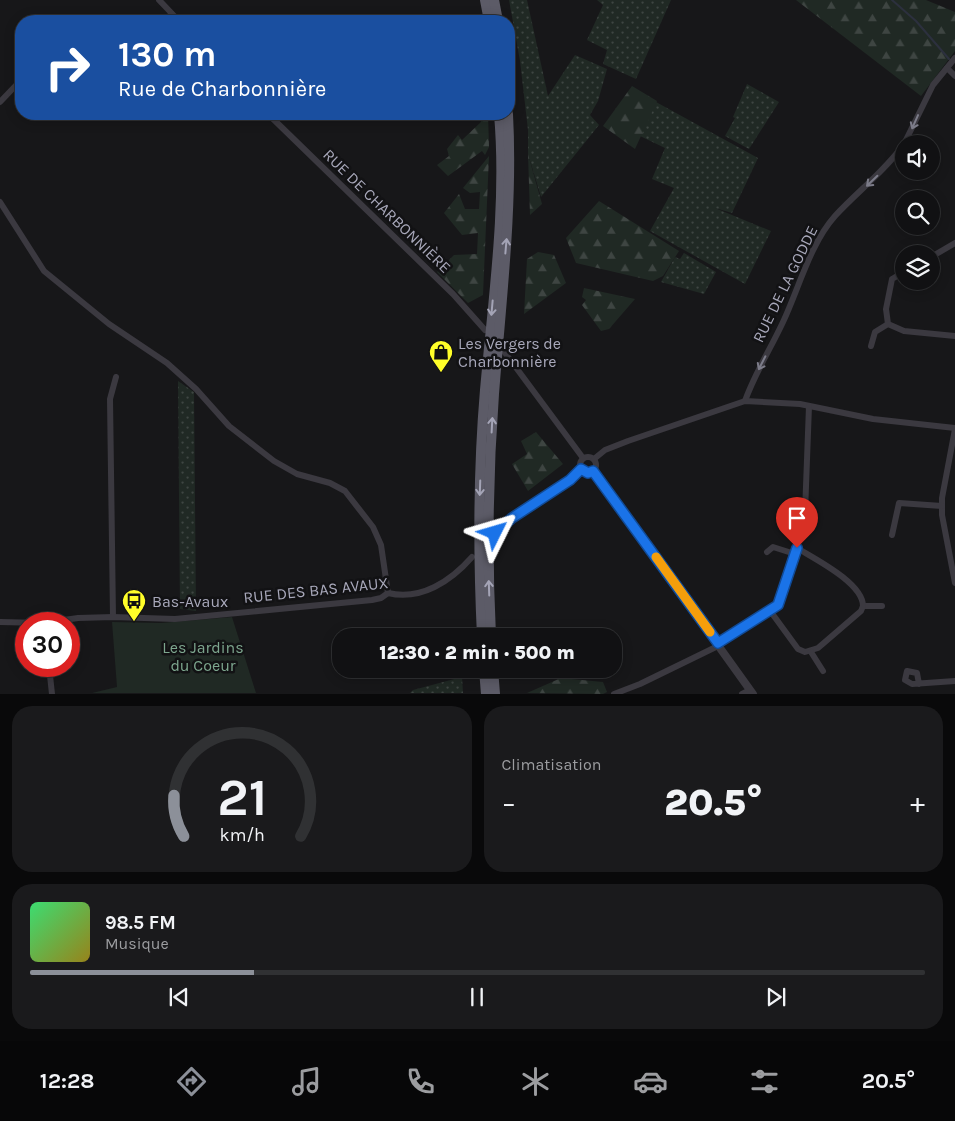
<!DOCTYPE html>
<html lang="fr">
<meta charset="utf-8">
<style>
:root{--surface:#111113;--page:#1a1a1c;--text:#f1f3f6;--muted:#9c9da0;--line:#303133;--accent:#8c9099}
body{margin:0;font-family:Karla,sans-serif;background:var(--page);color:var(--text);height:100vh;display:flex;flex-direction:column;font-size:19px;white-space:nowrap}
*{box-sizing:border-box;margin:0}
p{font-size:16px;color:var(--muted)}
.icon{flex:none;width:28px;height:28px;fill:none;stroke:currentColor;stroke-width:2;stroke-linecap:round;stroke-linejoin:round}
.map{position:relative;height:694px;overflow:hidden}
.side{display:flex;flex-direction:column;gap:12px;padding:12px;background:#09090a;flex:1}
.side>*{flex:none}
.banner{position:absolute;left:15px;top:15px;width:500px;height:105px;border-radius:20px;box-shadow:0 2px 12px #0003,0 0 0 1px var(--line);background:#1a4fa0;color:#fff;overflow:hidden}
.controls{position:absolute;left:895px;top:135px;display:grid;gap:10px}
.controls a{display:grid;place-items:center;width:45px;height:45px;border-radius:50%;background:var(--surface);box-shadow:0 2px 12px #0003,0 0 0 1px var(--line);font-size:25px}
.speed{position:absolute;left:15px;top:612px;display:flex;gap:10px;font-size:25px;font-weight:700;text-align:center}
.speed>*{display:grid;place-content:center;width:65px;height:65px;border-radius:50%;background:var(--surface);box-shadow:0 2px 12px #0003,0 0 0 1px var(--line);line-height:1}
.speed .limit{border:8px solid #d22;background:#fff;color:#111}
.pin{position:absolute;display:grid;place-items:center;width:42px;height:42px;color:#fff;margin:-51px -21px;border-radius:50% 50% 50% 0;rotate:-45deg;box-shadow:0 0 5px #0007}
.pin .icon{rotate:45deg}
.me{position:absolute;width:55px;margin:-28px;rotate:50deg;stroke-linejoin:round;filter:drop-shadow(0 0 4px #0008)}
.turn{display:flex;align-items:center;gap:18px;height:105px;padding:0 20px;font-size:22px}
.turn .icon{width:65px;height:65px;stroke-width:2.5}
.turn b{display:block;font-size:35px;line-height:42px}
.big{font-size:38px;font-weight:800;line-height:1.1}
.side .tile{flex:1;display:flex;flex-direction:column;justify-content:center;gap:8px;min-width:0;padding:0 18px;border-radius:20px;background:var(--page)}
.side .dial{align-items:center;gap:0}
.dial svg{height:130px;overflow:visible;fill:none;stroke:var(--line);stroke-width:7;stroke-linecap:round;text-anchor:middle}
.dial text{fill:var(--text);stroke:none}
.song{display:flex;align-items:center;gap:15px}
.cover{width:60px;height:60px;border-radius:8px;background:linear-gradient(135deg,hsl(140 70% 55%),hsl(50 70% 35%))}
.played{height:5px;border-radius:2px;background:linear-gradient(90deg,var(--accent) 25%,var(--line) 25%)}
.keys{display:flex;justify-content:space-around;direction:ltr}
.heat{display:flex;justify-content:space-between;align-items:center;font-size:28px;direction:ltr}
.side .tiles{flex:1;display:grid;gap:12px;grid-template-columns:1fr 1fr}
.tile:last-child{grid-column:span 2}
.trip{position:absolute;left:332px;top:628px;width:290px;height:50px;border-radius:20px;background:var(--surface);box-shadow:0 2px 12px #0003,0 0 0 1px var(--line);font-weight:800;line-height:50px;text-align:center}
.tab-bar{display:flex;height:80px;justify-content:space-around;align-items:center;background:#070708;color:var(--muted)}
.tab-bar .icon{width:35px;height:35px}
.tab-bar .on{color:var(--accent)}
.tab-bar b{font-size:22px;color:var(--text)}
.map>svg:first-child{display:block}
.grass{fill:url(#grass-dots)}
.forest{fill:url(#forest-firs)}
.garden{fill:#202924}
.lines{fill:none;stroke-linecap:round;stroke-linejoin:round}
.stream{stroke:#2c303e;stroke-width:2}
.minor{stroke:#3b3940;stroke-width:6}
.tertiary{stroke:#3b3940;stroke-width:8}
.trunk{stroke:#5c5b67;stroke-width:10}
.oneway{stroke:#7c7c89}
.oneway2{stroke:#a4a4b6}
.route-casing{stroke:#114b97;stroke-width:12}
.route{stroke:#1a73e8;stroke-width:9}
.slow{stroke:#f59e0b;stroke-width:9}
.labels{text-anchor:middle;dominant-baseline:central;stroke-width:5;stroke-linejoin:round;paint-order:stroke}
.street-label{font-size:16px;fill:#a8a8ba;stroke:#121214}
.poi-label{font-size:16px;fill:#a8a8ba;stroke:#121214;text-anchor:start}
.park-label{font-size:16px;fill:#7da68e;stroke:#121214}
</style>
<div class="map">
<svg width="955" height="694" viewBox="0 0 955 694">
<defs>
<pattern id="grass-dots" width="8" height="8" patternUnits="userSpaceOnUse" patternTransform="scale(1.25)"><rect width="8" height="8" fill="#202924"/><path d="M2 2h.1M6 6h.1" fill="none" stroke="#3e4542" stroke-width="1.8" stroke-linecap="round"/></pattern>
<pattern id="forest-firs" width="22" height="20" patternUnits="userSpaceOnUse" patternTransform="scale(1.25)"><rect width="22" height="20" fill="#202924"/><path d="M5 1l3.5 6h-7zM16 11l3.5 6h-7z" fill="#3e4542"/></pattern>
</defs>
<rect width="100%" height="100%" fill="#171719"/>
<g class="grass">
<polygon points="509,0 527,0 548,96 575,55 607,69 598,101 590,115 599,125 541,197 528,154 528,130 520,61"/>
<polygon points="597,0 671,0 636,79 603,64 607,50 587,40 603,5"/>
<polygon points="747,84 779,102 749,149 725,136 735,118 733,117"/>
<polygon points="656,102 758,158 732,213 715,208 771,231 745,284 650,231 674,188 652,179 665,148 640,136"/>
<polygon points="684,253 716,272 704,294 661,282 675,257 680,259"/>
<polygon points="178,381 194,392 196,611 180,609"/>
<polygon points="462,677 463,693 410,693 413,690"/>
</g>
<g class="forest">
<polygon points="796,0 926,0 955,12 955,51 921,96"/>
<polygon points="632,86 657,101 635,149 603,126"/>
<polygon points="482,114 488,114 489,147 485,155 482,151 448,176 437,165 449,156 447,149 458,135 462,140 481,122"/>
<polygon points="528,154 542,204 530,215"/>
<polygon points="489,156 483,295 468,303 437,272 454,255 477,254 478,233 462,235 444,213 459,194 465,209 479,209 480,192 470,193 463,188"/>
<polygon points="599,201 679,251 663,276 653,281 576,263 566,238"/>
<polygon points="538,252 554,255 566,283 524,314 527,259"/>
<polygon points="584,288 635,299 609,329 601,331 582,305 586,300 582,297"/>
<polygon points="536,432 563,464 528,491 512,464 527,454 521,441"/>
<polygon points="561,678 603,682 607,692 603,694 527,693"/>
</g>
<polygon class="garden" points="232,617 256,693 92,693 117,687 112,622 161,623"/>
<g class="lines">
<polyline class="stream" points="892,0 916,21 949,59"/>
<g class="minor">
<polyline points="159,0 179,21"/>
<polyline points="163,21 172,14"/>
<polyline points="947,68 955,76"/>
<polyline points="0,102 21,80"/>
<polyline points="268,114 453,294 485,330"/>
<polyline points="904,144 933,85 955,58"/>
<polyline points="0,202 44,271 109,324 167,363 196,389 229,426 274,461 297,474 330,483 345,491 373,527 381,545 388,593"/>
<polyline points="931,257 955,243"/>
<polyline points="904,272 892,279 886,309 888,324 904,331 955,336"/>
<polyline points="871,346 875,332 888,324"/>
<polyline points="503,350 583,458"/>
<path d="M745 401C755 373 771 348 783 322 799 288 810 244 835 216 858 191 884 172 904 144"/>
<polyline points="955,429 942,498 942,515 955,583"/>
<circle cx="588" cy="465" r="8"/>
<polyline points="594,459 605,450 628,441 745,401 800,404 873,419 955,428"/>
<polyline points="495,533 512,518 570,480 581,469"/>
<polyline points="892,535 899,503 942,506"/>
<polyline points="767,552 773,547 795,554"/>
<path d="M388 593C421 601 451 581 472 557"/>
<polyline points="863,606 882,606"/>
<path d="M771 612 798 649 805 652 818 648 861 611 863 606C863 583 815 559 797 548"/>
<polyline points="113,617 110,399 116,377"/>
<polyline points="0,622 43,623 78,618 113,617 175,619 372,600 381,598 388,593"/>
<polyline points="718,643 771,612 782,598 805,513 809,406"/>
<polyline points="811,652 823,671"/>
<polyline points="49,666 52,694"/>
<polyline points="919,684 917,673 907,671 905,680 912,684 955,681"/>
<polyline points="614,694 640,684 720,645"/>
<polyline points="742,694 750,690"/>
</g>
<polyline class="tertiary" points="593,471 753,694"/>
<g class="trunk">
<polyline points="485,0 489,21"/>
<polyline points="494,0 498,21"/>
<path d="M482 636C478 554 478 472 485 390 493 299 507 205 499 114"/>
<path d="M491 636C487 556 488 474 494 394 501 301 513 207 508 114"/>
<polyline points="484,669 486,694"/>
<polyline points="493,669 495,694"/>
</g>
</g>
<defs><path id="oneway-shaft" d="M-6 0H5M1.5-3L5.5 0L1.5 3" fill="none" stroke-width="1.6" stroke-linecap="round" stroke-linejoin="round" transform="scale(1.25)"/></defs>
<g class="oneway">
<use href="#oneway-shaft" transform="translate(915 122) rotate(114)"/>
<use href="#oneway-shaft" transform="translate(872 181) rotate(136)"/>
<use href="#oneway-shaft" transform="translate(762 363) rotate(117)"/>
</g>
<g class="oneway2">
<use href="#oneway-shaft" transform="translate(506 246) rotate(-85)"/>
<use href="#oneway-shaft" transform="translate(492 308) rotate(95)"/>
<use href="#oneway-shaft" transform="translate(492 425) rotate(-87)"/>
<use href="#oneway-shaft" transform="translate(480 488) rotate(92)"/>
<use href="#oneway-shaft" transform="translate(489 588) rotate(-92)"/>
</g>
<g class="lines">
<g class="route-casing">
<polyline id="route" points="495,533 512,518 570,480 581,469 588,473 593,471 718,643 778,605 797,548"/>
</g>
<use href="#route" class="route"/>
<polyline class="slow" points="656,557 710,632"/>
</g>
<defs>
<g id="shop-pin" transform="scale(1.25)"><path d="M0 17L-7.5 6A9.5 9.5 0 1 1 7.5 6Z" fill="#fffe29" stroke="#121214"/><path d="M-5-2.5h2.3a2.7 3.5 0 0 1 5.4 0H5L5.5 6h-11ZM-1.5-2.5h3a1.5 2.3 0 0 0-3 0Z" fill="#111"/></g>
<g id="bus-pin" transform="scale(1.25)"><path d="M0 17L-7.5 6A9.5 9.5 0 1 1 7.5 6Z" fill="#fffe29" stroke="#121214"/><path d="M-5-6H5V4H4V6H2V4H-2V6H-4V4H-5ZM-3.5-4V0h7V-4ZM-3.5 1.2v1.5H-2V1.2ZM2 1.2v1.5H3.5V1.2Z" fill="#111"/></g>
</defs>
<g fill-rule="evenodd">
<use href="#shop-pin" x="441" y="352"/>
<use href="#bus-pin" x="134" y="601"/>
</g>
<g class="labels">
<g class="street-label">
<text transform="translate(387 211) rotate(44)">RUE DE CHARBONNIÈRE</text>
<text transform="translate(785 284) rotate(-64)">RUE DE LA GODDE</text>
<text transform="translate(316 590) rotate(-6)">RUE DES BAS AVAUX</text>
</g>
<g class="poi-label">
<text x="458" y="343">Les Vergers de<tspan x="458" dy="18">Charbonnière</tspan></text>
<text x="152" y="601">Bas-Avaux</text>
</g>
<g class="park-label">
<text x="203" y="647">Les Jardins<tspan x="203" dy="18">du Coeur</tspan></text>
</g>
</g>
</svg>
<div class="controls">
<a><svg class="icon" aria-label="sound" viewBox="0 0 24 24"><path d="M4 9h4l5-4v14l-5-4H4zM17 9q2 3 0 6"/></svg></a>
<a><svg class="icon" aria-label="search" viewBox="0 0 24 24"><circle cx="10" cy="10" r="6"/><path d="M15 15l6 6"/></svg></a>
<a><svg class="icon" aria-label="layers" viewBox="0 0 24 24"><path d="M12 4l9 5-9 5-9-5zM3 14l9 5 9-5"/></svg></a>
</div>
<div class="speed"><div class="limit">30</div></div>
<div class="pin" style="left:797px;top:548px;background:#d93025"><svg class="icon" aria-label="arrive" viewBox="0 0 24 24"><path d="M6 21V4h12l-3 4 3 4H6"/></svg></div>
<svg class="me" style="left:495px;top:533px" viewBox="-20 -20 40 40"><path d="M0-17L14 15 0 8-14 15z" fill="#1a73e8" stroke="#fff" stroke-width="4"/></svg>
<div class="trip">12:30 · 2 min · 500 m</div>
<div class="banner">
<div class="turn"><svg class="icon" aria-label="right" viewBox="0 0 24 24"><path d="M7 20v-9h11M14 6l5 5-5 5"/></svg><div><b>130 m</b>Rue de Charbonnière</div></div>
</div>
</div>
<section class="side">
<div class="tiles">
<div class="tile dial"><svg viewBox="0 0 100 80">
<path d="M14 69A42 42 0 1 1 86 69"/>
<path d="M14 69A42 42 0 0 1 8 44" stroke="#8c9099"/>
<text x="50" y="56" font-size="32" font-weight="700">21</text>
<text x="50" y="72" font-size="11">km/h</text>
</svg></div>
<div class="tile"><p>Climatisation</p>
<div class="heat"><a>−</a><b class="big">20.5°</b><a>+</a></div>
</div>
<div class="tile">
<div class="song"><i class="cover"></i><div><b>98.5 FM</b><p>Musique</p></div></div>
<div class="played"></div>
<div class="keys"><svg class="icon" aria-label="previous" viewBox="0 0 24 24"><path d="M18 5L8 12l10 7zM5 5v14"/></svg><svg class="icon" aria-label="pause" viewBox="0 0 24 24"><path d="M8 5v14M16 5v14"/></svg><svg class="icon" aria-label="next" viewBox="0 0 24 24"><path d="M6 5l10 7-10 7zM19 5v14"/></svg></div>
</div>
</div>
</section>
<nav class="tab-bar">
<b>12:28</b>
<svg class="icon on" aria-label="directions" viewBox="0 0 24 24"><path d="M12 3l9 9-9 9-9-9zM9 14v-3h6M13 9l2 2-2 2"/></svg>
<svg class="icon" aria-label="music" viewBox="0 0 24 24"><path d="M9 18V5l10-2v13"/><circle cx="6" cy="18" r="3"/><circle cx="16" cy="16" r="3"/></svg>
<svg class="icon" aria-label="phone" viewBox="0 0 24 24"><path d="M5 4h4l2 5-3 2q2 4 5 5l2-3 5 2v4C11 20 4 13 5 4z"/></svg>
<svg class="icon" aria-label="climate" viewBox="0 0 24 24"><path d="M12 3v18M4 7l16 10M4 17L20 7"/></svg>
<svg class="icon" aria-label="car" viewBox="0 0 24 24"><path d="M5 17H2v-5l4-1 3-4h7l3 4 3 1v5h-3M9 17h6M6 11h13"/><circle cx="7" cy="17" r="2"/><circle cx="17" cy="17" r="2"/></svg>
<svg class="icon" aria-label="filters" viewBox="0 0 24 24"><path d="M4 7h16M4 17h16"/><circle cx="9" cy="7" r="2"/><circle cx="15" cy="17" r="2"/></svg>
<b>20.5°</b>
</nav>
